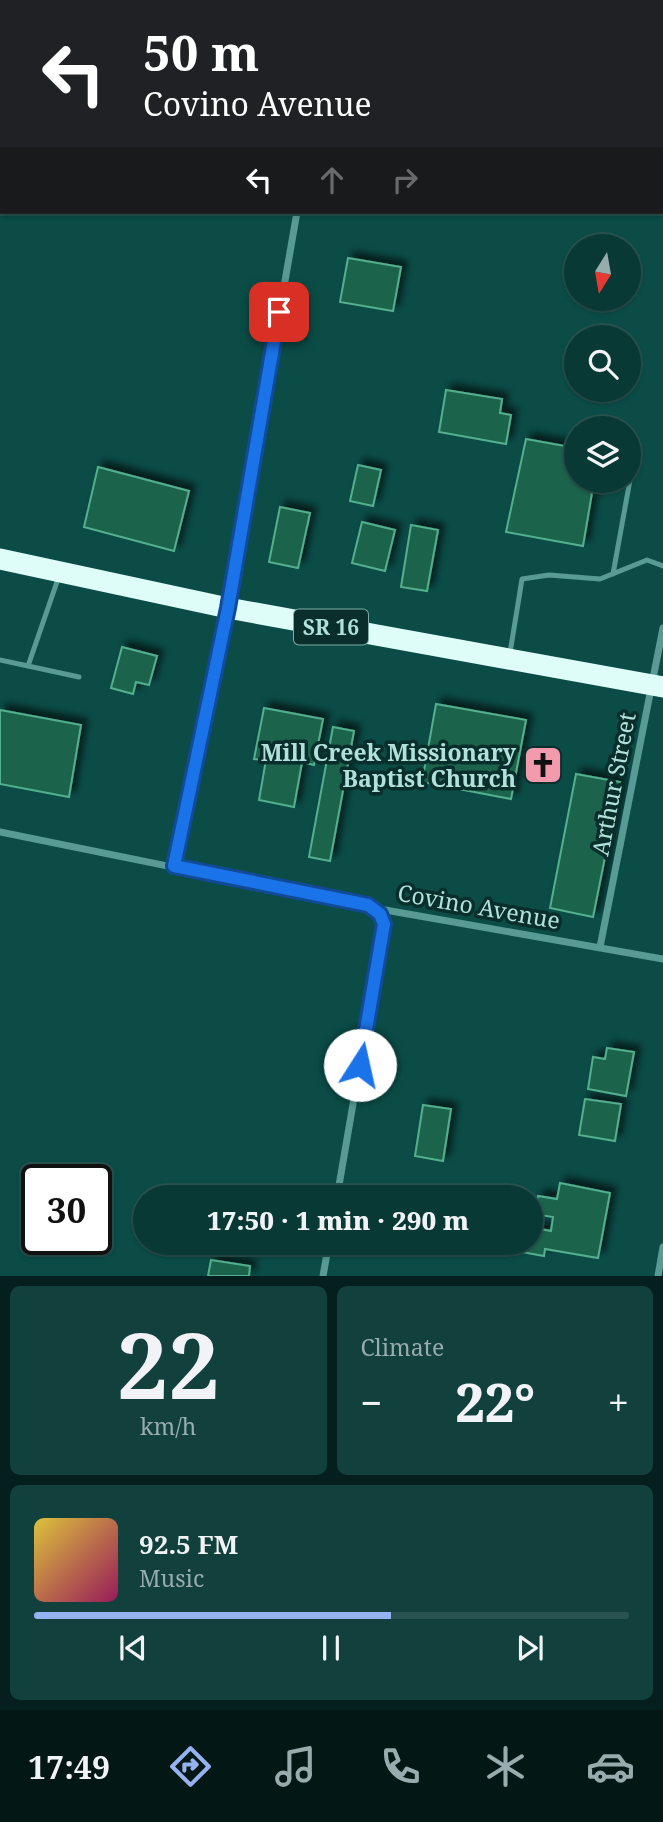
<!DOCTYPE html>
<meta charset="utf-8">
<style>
:root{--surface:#083935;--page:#11403d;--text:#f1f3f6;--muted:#98acad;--line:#295350;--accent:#95b2f1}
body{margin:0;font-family:"Noto Serif",serif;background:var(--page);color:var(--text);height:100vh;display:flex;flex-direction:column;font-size:26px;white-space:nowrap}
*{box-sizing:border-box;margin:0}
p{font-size:23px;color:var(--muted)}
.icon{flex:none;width:38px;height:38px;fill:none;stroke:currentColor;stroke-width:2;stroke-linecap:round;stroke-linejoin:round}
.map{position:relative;height:1276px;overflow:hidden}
.sheet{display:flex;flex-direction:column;gap:10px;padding:10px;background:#041f1d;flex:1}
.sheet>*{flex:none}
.guide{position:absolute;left:0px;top:0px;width:663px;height:214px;box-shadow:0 2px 5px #0004,0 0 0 2px var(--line);background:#202124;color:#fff;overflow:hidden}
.needle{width:46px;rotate:191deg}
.tools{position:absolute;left:564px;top:234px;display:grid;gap:14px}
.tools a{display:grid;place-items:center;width:77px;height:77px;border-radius:50%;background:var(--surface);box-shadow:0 2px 5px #0004,0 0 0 2px var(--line);font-size:35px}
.speed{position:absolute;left:21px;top:1164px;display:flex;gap:14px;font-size:35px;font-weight:700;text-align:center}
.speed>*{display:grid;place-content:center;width:91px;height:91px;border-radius:50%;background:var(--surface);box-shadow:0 2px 5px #0004,0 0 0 2px var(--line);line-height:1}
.speed .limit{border:4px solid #111;border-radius:10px;background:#fff;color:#111}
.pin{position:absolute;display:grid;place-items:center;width:60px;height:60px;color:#fff;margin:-30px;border-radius:14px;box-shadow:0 4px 10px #0006}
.me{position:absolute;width:77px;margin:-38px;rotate:10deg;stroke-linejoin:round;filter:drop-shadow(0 0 5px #0008)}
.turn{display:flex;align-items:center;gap:24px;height:147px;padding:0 28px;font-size:32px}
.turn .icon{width:91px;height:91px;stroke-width:2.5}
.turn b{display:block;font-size:49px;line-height:60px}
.lanes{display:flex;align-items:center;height:66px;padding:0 28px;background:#0003;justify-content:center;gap:35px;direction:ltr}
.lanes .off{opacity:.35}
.big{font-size:52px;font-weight:800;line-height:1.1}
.sheet .tile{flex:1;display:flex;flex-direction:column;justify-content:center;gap:10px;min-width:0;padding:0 24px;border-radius:10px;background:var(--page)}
.sheet .dial{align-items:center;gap:0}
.dial b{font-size:91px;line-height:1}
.song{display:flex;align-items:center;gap:21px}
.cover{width:84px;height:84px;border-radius:10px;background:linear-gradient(135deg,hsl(50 70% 55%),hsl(330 70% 35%))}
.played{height:7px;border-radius:4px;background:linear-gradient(90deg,var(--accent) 60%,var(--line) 60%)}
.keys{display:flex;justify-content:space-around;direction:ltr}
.heat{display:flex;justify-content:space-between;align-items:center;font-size:38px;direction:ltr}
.sheet .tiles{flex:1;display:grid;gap:10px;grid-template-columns:1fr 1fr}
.tile:last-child{grid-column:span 2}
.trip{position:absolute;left:133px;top:1185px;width:410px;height:70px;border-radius:35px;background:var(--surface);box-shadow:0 2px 5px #0004,0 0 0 2px var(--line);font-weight:800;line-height:70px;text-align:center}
.tab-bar{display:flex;height:112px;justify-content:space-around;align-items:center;background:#031715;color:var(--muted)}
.tab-bar .icon{width:49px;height:49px}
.tab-bar .current{color:var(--accent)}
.tab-bar b{font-size:32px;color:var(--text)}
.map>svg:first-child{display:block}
.building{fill:#1a644c;stroke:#53af8d;stroke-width:2;filter:url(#shadow)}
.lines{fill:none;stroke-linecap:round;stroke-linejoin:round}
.lane{stroke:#589b94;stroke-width:5}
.street{stroke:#589b94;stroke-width:7}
.highway{stroke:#defcf8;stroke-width:21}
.route-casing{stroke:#114b97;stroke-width:18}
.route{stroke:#1a73e8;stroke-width:12}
.labels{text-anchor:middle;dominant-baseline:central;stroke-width:7;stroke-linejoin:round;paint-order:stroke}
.shield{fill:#0a2e2b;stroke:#7eaba6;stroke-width:2}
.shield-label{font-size:21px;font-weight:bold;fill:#b0e1db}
.poi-label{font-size:23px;font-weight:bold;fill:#b0e1db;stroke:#0a2e2b;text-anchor:end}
.street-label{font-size:23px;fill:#b0e1db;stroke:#0a2e2b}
</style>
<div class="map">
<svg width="663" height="1276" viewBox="0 0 663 1276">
<defs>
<filter id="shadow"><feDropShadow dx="6" dy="-6" stdDeviation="3.5" flood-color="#0009"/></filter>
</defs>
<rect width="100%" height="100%" fill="#0b4c47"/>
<g class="building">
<polygon points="348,258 401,267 393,311 340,302"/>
<polygon points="446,390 502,399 500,413 511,415 506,444 439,432"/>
<polygon points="526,439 576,448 576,481 594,481 583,546 506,532"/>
<polygon points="358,465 381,470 373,506 350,501"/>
<polygon points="98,467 189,491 174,551 84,527"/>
<polygon points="280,507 310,513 298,568 269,562"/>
<polygon points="362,522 395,530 385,571 352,563"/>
<polygon points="411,525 438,530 427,591 401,587"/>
<polygon points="122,647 157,656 149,685 136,682 133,694 111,688"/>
<polygon points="436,704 526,720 511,799 422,782"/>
<polygon points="264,708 323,719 314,765 302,762 294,807 259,800 266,760 254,759"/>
<polygon points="0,710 81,725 69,797 0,784"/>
<polygon points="333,727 354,731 330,861 309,857"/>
<polygon points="576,774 620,782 593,917 550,908"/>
<polygon points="607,1048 634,1052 626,1096 588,1089 593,1057 605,1059"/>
<polygon points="585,1099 621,1104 615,1141 579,1135"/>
<polygon points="423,1105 451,1109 443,1161 415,1156"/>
<polygon points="560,1183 610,1193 598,1258 545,1249 544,1256 505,1249 506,1242 530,1242 530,1227 551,1231 553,1217 534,1214 538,1196 557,1199"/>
<polygon points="211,1260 250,1266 249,1276 208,1276"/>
</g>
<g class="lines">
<g class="lane">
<polyline points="613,574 630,480"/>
<polyline points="510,653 522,579 549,575 600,579 647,560 663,566"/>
<polyline points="0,660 79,677"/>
<polyline points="28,666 59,576"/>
</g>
<g class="street">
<polyline points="283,0 292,2"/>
<polyline points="333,2 333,0"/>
<polyline points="662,68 663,68"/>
<polyline points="0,832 374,908 663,959"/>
<polyline points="174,866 228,608 297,212"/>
<polyline points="600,947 663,628"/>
<polyline points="337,1197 384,924 375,908"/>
<polyline points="323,1276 329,1242"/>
<polyline points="658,1276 663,1247"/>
</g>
<polyline class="highway" points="0,559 228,608 663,687"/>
</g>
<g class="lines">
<g class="route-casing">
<polyline id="route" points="279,312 228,608 174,866 368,905 380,914 384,924 360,1065"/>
</g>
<use href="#route" class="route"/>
</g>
<defs>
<g id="church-square" transform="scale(2.0125)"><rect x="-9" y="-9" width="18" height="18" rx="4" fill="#f39aac" stroke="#0a2e2b"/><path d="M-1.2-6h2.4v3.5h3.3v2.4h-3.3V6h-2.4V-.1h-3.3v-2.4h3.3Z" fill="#111"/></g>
</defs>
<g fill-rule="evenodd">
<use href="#church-square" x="543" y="765"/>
</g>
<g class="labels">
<rect class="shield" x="294" y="609.5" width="74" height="35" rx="5"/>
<g class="shield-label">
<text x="331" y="627">SR 16</text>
</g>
<g class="poi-label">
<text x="516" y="752">Mill Creek Missionary<tspan x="516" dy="26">Baptist Church</tspan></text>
</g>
<g class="street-label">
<text transform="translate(613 784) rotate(-79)">Arthur Street</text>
<text transform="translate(479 906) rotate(10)">Covino Avenue</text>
</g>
</g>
</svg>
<div class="tools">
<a><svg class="needle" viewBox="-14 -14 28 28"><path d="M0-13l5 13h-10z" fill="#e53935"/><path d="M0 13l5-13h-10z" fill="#98acad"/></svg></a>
<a><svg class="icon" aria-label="search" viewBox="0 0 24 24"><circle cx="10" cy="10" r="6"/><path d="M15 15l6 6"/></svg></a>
<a><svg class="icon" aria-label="layers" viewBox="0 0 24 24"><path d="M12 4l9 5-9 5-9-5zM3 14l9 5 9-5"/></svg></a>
</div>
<div class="speed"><div class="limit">30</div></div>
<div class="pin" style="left:279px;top:312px;background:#d93025"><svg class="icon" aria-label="arrive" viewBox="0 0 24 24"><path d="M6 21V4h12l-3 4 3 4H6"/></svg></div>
<svg class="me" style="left:360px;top:1065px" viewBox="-20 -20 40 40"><circle r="19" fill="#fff"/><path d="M0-13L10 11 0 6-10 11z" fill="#1a73e8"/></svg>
<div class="trip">17:50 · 1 min · 290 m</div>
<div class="guide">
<div class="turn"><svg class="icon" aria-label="left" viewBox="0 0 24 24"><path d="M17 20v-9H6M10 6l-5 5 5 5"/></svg><div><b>50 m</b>Covino Avenue</div></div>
<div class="lanes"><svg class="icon" aria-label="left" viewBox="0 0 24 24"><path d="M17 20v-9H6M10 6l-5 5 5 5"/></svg><svg class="icon off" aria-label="ahead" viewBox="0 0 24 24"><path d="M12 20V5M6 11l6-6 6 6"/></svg><svg class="icon off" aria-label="right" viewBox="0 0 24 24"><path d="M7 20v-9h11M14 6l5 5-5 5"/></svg></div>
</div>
</div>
<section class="sheet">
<div class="tiles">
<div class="tile dial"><b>22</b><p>km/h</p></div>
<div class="tile"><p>Climate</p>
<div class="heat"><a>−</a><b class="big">22°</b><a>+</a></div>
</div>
<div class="tile">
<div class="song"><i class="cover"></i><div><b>92.5 FM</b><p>Music</p></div></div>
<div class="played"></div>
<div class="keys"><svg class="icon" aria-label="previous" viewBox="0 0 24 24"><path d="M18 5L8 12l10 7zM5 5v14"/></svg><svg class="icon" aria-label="pause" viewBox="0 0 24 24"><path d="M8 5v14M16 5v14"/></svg><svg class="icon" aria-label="next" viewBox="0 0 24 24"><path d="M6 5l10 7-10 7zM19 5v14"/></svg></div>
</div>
</div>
</section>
<nav class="tab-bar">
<b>17:49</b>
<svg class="icon current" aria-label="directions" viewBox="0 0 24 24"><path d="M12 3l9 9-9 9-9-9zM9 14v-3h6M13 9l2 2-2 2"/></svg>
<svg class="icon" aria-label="music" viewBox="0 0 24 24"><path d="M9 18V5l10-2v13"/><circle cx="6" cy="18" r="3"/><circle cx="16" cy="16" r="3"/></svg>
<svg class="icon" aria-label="phone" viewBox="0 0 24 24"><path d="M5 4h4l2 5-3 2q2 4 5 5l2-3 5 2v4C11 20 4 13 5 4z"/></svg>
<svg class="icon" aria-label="climate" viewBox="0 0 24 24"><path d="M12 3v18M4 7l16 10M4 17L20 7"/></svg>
<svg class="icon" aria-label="car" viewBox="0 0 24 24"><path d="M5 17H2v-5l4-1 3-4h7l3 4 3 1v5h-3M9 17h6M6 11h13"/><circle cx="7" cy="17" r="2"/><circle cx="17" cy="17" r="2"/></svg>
</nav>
